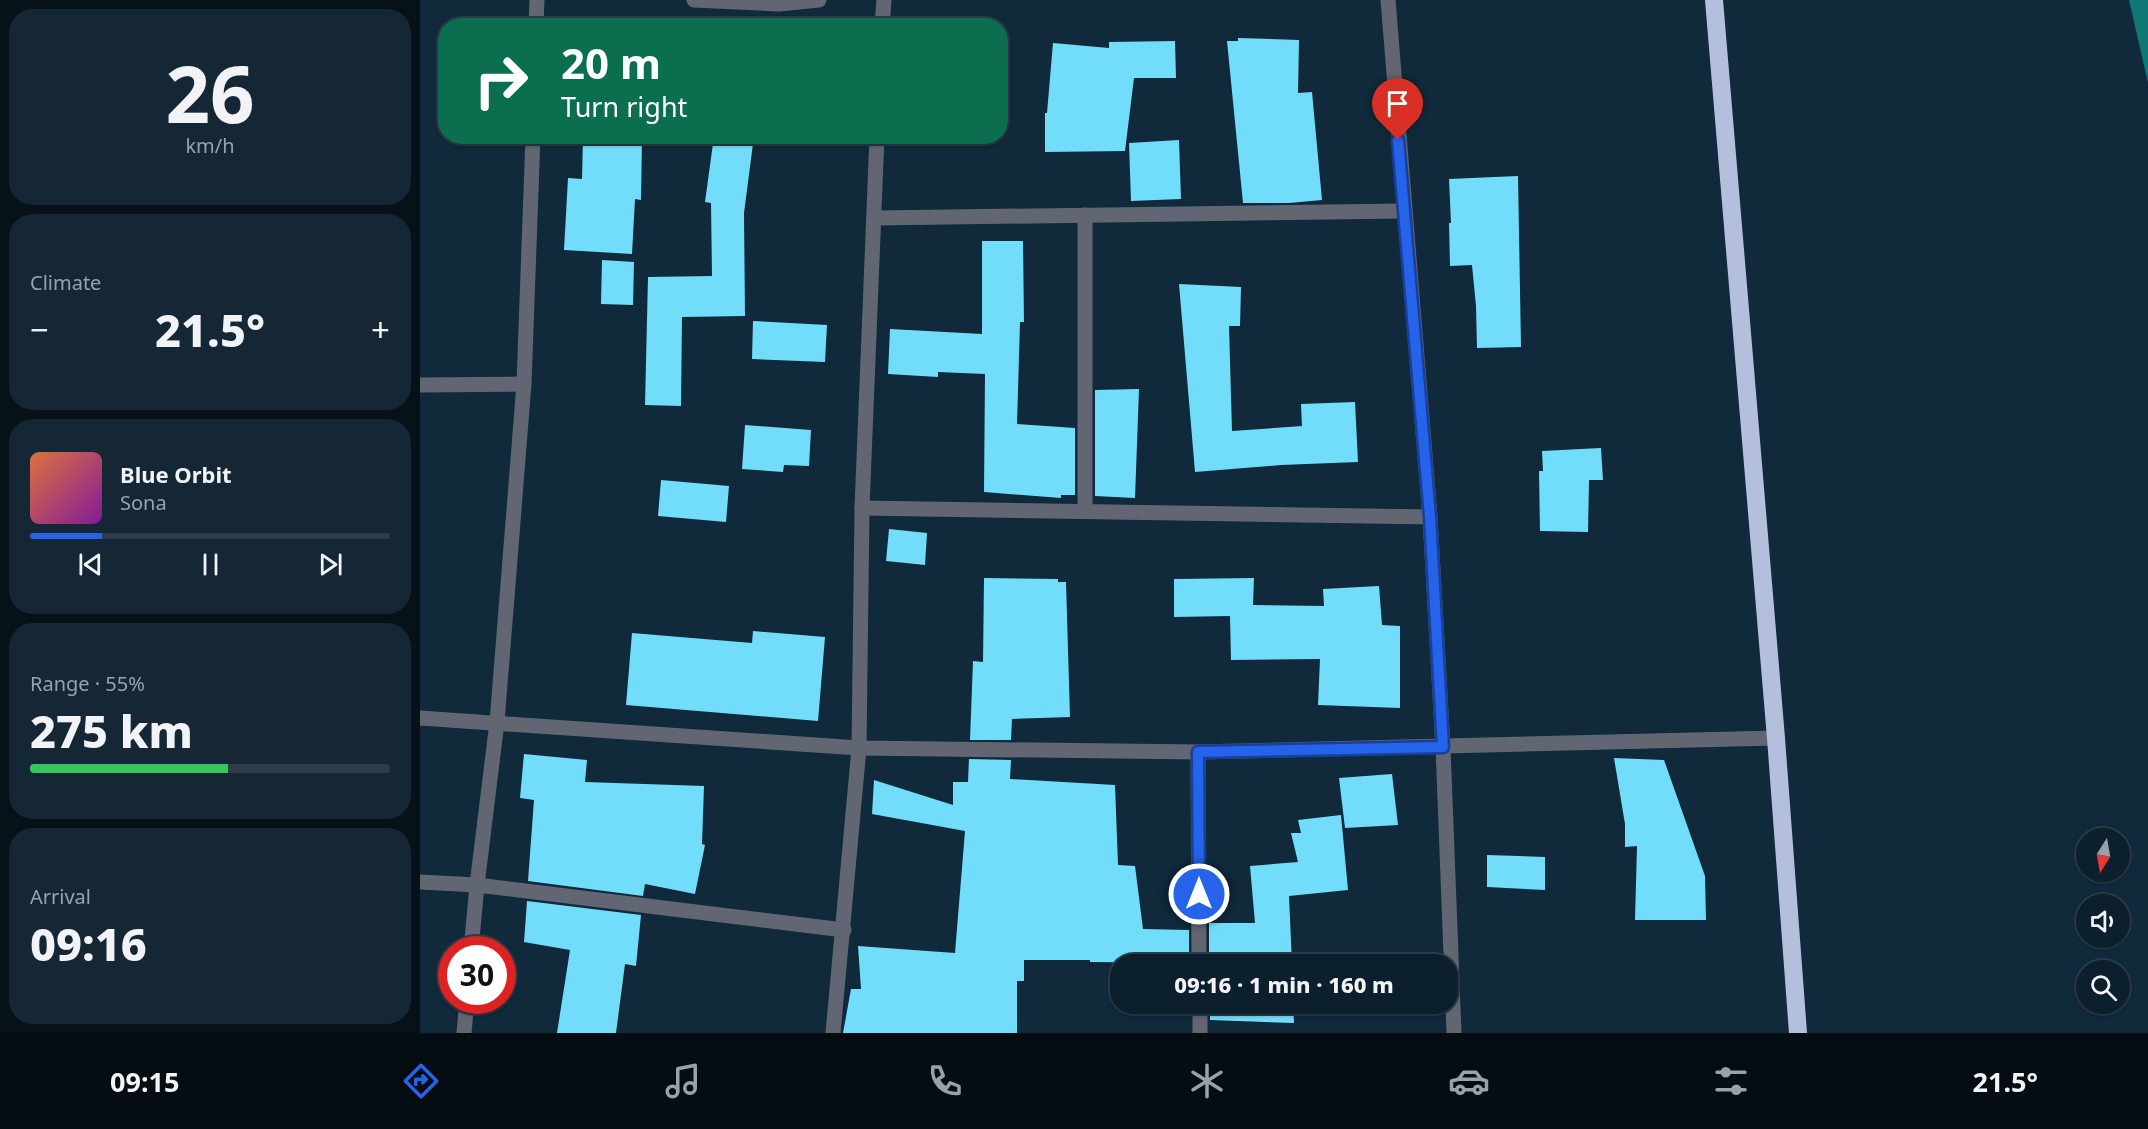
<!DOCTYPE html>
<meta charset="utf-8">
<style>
:root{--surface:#0c1f2c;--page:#152734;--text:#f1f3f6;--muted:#9aa2a9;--line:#2c3d48;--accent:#2563eb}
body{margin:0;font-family:"Noto Sans",sans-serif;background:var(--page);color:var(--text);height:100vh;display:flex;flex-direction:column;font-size:22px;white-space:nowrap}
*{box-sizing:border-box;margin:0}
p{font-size:20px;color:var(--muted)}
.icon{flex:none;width:33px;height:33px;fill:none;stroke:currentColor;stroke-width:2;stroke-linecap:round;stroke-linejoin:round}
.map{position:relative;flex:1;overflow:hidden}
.details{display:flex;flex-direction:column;gap:9px;padding:9px;background:#071118;width:420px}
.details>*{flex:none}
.top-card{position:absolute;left:18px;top:18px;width:570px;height:126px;border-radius:24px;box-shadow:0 2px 4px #0004,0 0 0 2px var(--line);background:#0b6e4f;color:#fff;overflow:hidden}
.needle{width:39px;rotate:191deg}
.controls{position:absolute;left:1656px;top:828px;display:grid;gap:12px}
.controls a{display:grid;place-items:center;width:54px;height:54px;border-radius:50%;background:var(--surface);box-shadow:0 2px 4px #0004,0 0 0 2px var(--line);font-size:30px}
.speed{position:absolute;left:18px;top:936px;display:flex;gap:12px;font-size:30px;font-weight:700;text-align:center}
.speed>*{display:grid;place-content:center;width:78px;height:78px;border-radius:50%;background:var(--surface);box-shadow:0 2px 4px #0004,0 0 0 2px var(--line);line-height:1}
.speed .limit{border:9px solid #d22;background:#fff;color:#111}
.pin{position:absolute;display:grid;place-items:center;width:51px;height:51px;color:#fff;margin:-62px -26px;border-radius:50% 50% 50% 0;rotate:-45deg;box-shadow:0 0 6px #0007}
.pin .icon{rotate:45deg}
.me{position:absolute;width:66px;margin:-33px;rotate:0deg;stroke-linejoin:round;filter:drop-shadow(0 0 4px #0008)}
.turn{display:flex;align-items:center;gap:21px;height:126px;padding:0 24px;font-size:27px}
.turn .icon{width:78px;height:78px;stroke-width:2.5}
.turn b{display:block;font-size:42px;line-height:51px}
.big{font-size:45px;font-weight:800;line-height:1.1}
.details .tile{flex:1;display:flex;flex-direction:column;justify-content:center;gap:9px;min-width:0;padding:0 21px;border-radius:24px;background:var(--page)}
.details .dial{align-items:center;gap:0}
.dial b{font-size:78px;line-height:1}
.song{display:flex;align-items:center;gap:18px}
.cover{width:72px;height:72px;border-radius:9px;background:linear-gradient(135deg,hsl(20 70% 55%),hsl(290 70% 35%))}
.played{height:6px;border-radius:3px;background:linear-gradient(90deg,var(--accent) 20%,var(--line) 20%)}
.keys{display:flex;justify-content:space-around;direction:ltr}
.heat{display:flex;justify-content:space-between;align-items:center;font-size:33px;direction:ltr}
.charge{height:9px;border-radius:4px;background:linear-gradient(90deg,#34c759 55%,var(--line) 0)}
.trip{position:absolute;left:690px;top:954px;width:348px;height:60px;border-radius:24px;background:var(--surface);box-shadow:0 2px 4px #0004,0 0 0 2px var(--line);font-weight:800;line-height:60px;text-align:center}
.tab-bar{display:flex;height:96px;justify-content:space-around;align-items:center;background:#050c12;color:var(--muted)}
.tab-bar .icon{width:42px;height:42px}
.tab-bar .on{color:var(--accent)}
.tab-bar b{font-size:27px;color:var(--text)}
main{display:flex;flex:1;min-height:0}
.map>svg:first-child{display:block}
.water{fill:#0f7774}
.building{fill:#72ddfa}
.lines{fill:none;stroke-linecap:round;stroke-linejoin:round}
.street{stroke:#626673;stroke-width:15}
.highway{stroke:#b4bfde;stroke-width:18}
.route-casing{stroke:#184099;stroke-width:15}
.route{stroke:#2563eb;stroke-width:10}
</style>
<main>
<section class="details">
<div class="tile dial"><b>26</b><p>km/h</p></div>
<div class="tile"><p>Climate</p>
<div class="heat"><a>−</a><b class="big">21.5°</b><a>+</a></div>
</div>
<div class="tile">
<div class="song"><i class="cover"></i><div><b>Blue Orbit</b><p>Sona</p></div></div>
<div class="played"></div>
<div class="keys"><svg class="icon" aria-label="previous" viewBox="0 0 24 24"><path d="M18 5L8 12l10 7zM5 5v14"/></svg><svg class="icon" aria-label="pause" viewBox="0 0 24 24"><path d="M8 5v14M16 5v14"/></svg><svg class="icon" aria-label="next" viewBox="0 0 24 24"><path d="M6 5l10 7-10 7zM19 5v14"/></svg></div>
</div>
<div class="tile"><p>Range · 55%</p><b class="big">275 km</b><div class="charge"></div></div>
<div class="tile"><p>Arrival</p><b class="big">09:16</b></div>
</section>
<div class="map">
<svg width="1728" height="1033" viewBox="0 0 1728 1033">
<rect width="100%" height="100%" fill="#10293b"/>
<polygon class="water" points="1709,0 1728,0 1728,83"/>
<g class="building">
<polygon points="818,38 879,40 878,93 892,92 902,200 869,203 823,203 807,41 818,41"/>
<polygon points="755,41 756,78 714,78 705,151 625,152 625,113 627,113 633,43 689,48 689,42"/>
<polygon points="163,136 222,136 221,200 215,199 212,254 144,250 148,178 162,179"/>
<polygon points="294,136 334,136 324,213 325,316 262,317 261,406 225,405 228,277 292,276 291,203 285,202"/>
<polygon points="759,140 761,199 711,201 709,143"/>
<polygon points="1098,176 1101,347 1057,348 1056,306 1052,265 1030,266 1029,223 1031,223 1029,179"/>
<polygon points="562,241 603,241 604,322 600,322 597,424 655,428 655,495 641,495 641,498 564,492 565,374 518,372 518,377 468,374 470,329 562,334"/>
<polygon points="182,260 214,262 213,305 181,304"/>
<polygon points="759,284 821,287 820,326 809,326 812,431 882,426 881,404 935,402 938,462 861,465 775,472"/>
<polygon points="333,321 407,325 405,362 332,359"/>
<polygon points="719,389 715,498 675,496 675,390"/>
<polygon points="325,425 391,430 389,466 364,465 363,472 322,469"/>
<polygon points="1181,448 1183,480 1169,480 1168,532 1120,531 1119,471 1123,471 1122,451"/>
<polygon points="241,480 309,486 306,522 238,516"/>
<polygon points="469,529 507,533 505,565 466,561"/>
<polygon points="564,578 638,579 638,582 646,582 650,717 592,719 591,740 550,740 553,661 563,662"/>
<polygon points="834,578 833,605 904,606 903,589 959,586 962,625 980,626 980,708 898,705 900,659 811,660 810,616 754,617 754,579"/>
<polygon points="333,631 405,637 398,721 206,705 212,633 332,643"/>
<polygon points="104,754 167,760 165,782 284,786 282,844 285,845 275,894 225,884 223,896 108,881 114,800 100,798"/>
<polygon points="1194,758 1244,760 1285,876 1286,920 1215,920 1217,846 1205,847 1205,824"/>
<polygon points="549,759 591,760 590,779 695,785 698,865 715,866 723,929 769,930 769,963 670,962 670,960 604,960 604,981 597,981 597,1033 423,1033 431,989 441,989 438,946 535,953 545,831 452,814 454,780 533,805 533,782 548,782"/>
<polygon points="972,774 978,825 925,828 919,778"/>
<polygon points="921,815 928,890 869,896 872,964 789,964 789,923 835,923 830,866 878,862 871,833 881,833 878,820"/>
<polygon points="1067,855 1125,857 1125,890 1067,887"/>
<polygon points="107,901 221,915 216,966 205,964 196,1033 137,1033 150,950 104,942"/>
<polygon points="790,1004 873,1004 874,1023 790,1020"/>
</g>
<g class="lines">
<g class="street">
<polyline points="274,0 359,4 399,0"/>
<polyline points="968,0 1010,517 1023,747 1034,1033"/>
<polyline points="116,26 117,0"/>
<polyline points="462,26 464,0"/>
<polyline points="455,218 984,211"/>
<polyline points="0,385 104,384"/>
<polyline points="442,508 1010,517"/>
<polyline points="665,511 665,215"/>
<polyline points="0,718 439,748 778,752 1356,738"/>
<polyline points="778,752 779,964"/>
<polyline points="0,882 57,885 424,930"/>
<polyline points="51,950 57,885 77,722 104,384 113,136"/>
<polyline points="780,1004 780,1033"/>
<polyline points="44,1033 47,1000"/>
<polyline points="413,1033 439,748 442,508 457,136"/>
</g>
<polyline class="highway" points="1294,0 1356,738 1378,1033"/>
</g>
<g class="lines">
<g class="route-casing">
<polyline id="route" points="779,894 778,752 1023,747 1010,517 978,140"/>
</g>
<use href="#route" class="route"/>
</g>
</svg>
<div class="controls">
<a><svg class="needle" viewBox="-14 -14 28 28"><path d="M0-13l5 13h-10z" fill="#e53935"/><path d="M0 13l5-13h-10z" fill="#9aa2a9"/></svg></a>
<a><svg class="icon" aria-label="sound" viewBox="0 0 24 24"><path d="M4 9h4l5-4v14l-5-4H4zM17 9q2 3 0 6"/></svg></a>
<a><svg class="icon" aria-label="search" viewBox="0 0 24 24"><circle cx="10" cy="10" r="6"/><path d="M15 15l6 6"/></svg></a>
</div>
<div class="speed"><div class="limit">30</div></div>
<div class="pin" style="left:978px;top:140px;background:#d93025"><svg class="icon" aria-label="arrive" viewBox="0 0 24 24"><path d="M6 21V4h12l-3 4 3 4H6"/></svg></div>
<svg class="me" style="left:779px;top:894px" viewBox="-20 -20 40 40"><circle r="17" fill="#2563eb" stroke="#fff" stroke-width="3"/><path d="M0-11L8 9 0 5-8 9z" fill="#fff"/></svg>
<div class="trip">09:16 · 1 min · 160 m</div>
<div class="top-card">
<div class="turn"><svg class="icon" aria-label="right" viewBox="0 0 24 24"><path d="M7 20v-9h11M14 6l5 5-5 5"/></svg><div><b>20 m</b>Turn right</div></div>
</div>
</div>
</main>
<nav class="tab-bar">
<b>09:15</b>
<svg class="icon on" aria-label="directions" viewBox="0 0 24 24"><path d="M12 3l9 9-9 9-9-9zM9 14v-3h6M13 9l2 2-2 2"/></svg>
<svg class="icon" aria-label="music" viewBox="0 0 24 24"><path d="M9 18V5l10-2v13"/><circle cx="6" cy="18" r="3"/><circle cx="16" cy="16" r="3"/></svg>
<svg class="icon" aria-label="phone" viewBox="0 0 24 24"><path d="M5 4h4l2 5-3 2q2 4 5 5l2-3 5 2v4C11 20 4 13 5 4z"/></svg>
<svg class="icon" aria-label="climate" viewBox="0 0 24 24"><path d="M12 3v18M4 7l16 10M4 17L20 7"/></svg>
<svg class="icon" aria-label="car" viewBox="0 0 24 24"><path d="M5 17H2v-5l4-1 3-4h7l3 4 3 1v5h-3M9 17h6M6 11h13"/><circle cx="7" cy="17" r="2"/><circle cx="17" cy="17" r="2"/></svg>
<svg class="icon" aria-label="filters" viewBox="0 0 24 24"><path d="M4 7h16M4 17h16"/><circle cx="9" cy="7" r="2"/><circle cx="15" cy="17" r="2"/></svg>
<b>21.5°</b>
</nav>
